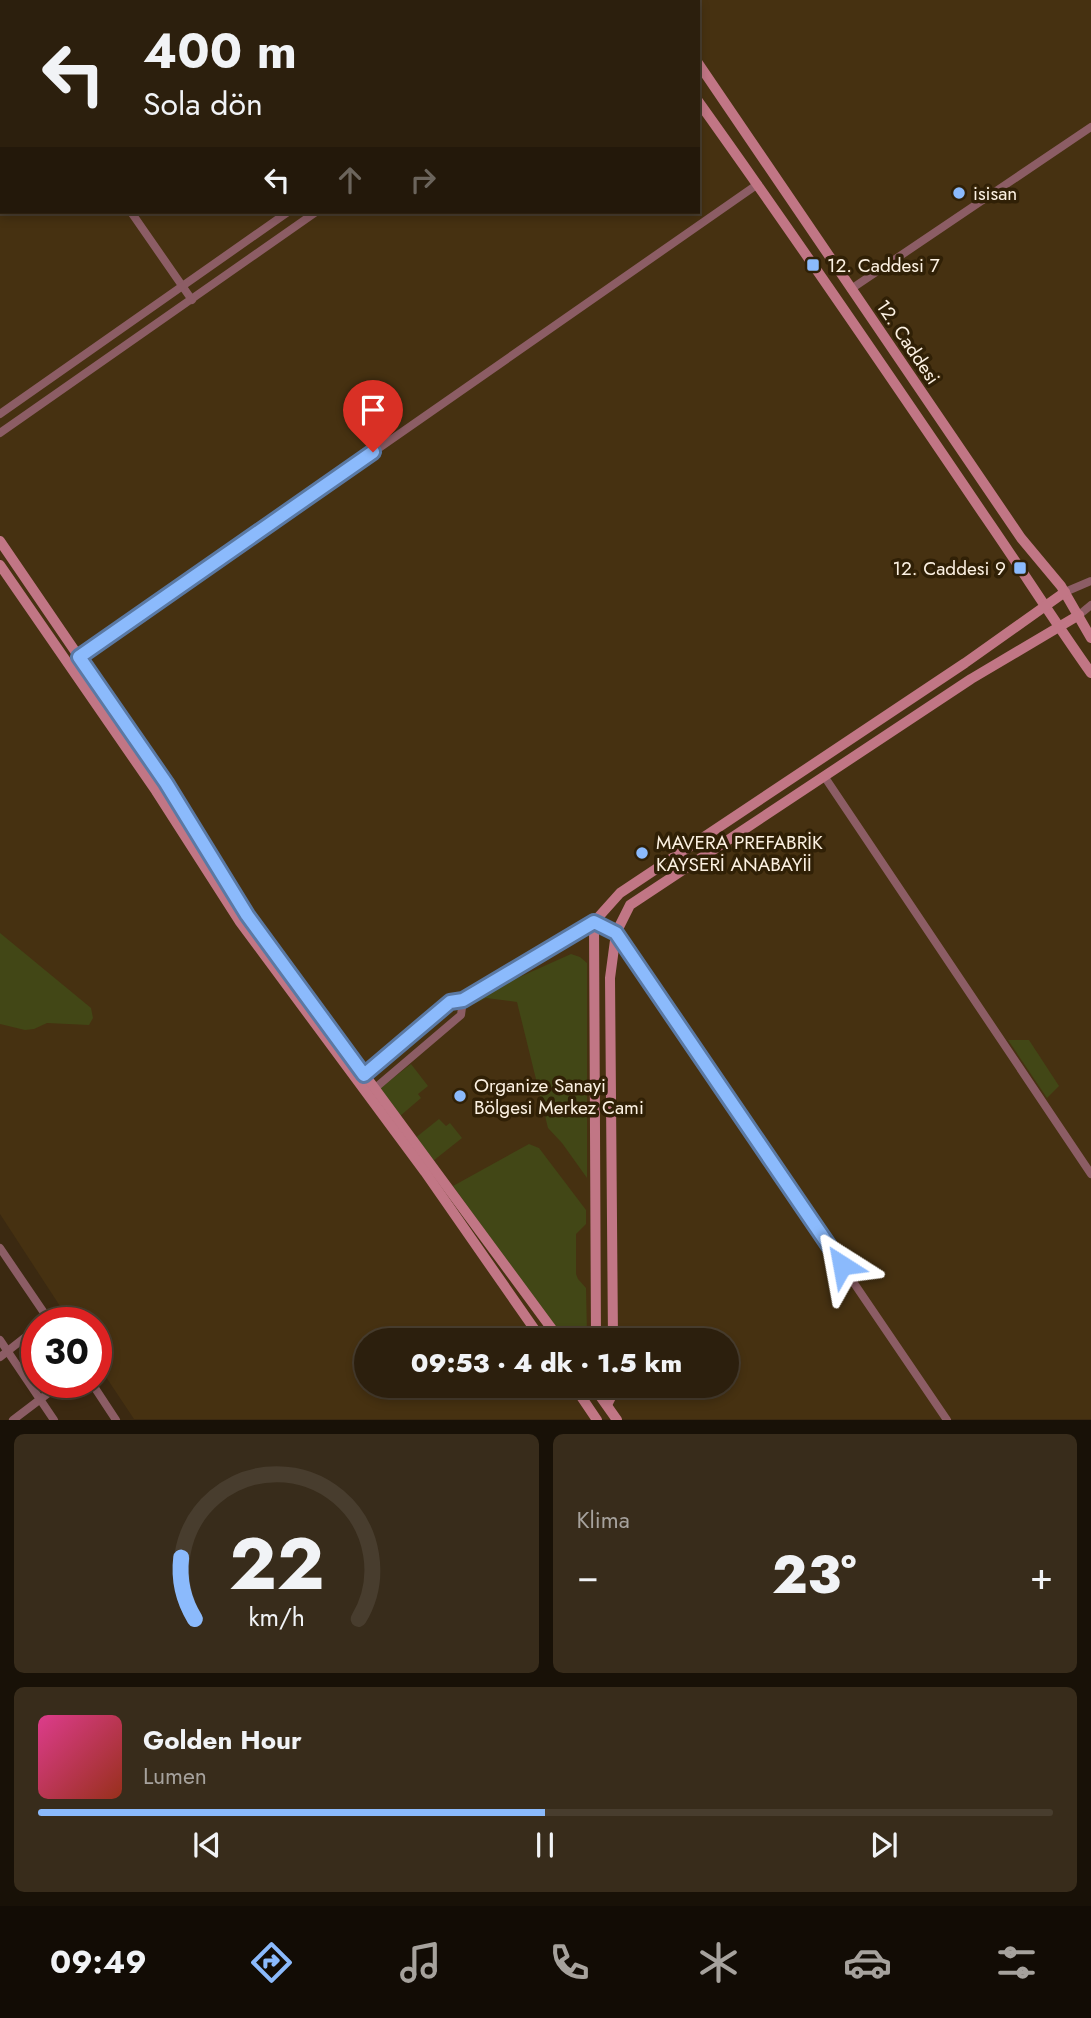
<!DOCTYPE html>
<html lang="tr">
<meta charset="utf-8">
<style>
:root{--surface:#2c1f0d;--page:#382c1b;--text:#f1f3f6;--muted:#a6a29d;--line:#483d2e;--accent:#8bbafc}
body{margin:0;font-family:Jost,sans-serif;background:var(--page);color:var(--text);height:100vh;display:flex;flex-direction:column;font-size:26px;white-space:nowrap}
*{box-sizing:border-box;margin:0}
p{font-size:23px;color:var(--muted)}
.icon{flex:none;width:38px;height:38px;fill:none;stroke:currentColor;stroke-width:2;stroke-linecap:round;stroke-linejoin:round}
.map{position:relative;height:1420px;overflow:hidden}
.drawer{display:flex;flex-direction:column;gap:14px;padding:14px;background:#181107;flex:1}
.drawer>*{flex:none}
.hud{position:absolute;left:0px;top:0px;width:700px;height:214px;box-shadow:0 4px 10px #0003,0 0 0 2px var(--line);background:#2c1f0d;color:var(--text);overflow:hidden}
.speed{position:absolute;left:21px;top:1307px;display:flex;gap:14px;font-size:35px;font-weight:700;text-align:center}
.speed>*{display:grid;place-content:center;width:91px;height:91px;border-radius:50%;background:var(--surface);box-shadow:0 4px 10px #0003,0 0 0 2px var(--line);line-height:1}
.speed .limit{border:10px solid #d22;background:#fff;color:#111}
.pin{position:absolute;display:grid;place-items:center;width:60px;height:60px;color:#fff;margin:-72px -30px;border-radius:50% 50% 50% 0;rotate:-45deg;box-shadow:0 0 7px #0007}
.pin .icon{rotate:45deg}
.me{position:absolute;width:77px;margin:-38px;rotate:326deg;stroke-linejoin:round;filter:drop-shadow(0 0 5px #0008)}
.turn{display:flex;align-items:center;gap:24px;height:147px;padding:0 28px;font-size:32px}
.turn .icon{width:91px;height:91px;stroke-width:2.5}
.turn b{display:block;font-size:49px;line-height:60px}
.lanes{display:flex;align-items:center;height:66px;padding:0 28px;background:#0003;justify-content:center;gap:35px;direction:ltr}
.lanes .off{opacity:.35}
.big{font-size:52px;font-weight:800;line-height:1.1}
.drawer .tile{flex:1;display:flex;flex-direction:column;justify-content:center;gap:10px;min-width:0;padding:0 24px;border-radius:10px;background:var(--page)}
.drawer .dial{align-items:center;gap:0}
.dial svg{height:182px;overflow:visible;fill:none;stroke:var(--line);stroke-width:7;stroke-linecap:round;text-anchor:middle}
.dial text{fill:var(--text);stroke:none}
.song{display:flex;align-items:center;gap:21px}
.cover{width:84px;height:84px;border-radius:10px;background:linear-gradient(135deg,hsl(330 70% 55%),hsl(10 70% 35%))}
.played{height:7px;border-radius:4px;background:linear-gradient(90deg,var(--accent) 50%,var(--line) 50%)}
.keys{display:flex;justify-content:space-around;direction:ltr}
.heat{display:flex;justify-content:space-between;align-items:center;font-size:38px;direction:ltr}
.drawer .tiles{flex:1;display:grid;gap:14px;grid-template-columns:1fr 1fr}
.tile:last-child{grid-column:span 2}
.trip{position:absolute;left:354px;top:1328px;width:385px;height:70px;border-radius:35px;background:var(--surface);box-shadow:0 4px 10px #0003,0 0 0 2px var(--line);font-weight:800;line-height:70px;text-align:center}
.tabs{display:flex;height:112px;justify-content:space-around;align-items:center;background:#120c05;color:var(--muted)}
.tabs .icon{width:49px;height:49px}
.tabs .active{color:var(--accent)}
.tabs b{font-size:32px;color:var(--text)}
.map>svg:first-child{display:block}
.built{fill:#463111;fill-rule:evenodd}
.green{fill:#424716}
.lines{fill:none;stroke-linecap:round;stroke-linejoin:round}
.street{stroke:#8c5d65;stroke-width:8}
.secondary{stroke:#c17685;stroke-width:10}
.route-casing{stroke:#5a79a4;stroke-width:18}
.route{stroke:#8bbafc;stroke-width:12}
.poi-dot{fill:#8bbafc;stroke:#302006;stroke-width:2.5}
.labels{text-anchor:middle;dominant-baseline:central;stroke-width:7;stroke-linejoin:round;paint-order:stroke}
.poi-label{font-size:19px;fill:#fcf1e2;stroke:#302006;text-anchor:start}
.street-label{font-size:19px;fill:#fcf1e2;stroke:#302006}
</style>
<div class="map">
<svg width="1091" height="1420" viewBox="0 0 1091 1420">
<rect width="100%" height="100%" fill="#3b2911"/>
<path class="built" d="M0 0H1091V1419H134L96 1362V1323H71L0 1214ZM2 2H698V212H2ZM366 1340H726V1386H366Z"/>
<g class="green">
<polygon points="0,933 91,1008 93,1018 89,1025 47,1023 34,1029 25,1030 0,1024"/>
<polygon points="571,954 580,957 587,963 587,1178 562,1143 548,1128 517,1002 486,998 474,1004 471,1002 473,998"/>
<polygon points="1008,1040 1029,1040 1059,1086 1047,1098"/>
<polygon points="411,1064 428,1086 418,1094 421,1098 400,1116 379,1089"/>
<polygon points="439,1119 446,1126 450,1123 462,1138 433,1161 414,1139"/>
<polygon points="529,1144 539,1148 586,1210 586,1224 576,1234 576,1274 578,1279 586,1288 587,1334 583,1340 564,1340 453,1186"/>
</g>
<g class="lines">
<g class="street">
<polyline points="296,0 298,2"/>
<polyline points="584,2 586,0"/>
<polyline points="0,20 2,23"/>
<polyline points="131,212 192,300"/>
<polyline points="851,289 1091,127"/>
<polyline points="0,414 288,212"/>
<polyline points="0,433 316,212"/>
<polyline points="1065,592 1091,581"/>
<polyline points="1079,615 1091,605"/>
<polyline points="79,657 758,184"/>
<polyline points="824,776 1091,1174"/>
<polyline points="364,1075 450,1002 463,1000 594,922 616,933 947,1420"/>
<polyline points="374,1089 461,1015 463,1000"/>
<polyline points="0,1248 51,1323"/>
<polyline points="0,1340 54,1420"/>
<polyline points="0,1357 37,1328"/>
<polyline points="91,1382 116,1420"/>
<polyline points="13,1420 63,1382"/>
</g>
<g class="secondary">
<polyline points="656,0 657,2"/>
<polyline points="634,2 637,0"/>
<polyline points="698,63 1021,538 1061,586 1091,638"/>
<path d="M698 101C796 238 890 376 984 515 1020 567 1054 621 1091 673"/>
<polyline points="0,541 165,783 247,915 560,1340"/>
<polyline points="0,565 156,791 240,922 425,1172 542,1340"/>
<polyline points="596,1340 594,922 620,893 965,663 1065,592"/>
<polyline points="613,1340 610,978 616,933 630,905 971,679 1079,615"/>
<polyline points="574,1386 597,1420"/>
<polyline points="593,1386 617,1420"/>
<polyline points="607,1405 613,1393 613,1386"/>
</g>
</g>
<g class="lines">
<g class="route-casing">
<polyline id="route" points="373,452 79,657 166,783 247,915 364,1075 450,1002 463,1000 594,922 616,933 842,1265"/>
</g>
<use href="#route" class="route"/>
</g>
<g class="poi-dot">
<circle cx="959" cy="193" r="7"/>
<rect x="806" y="258" width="14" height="14" rx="3.5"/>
<rect x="1013" y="561" width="14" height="14" rx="3.5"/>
<circle cx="642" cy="853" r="7"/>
<circle cx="460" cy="1096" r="7"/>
</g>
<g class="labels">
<g class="poi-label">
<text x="973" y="193">isisan</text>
<text x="827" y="265">12. Caddesi 7</text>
<text x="1006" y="568" text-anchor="end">12. Caddesi 9</text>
<text x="656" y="842">MAVERA PREFABRİK<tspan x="656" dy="22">KAYSERİ ANABAYİİ</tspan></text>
<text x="474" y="1085">Organize Sanayi<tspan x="474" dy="22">Bölgesi Merkez Cami</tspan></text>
</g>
<g class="street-label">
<text transform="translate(908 342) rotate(56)">12. Caddesi</text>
</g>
</g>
</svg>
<div class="speed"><div class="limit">30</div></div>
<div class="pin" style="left:373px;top:452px;background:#d93025"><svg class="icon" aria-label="arrive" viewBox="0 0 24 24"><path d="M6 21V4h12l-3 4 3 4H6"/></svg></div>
<svg class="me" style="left:842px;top:1265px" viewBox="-20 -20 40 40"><path d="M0-17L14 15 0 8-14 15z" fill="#8bbafc" stroke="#fff" stroke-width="4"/></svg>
<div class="trip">09:53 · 4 dk · 1.5 km</div>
<div class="hud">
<div class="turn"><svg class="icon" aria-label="left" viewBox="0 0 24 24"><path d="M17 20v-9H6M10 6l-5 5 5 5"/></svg><div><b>400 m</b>Sola dön</div></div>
<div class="lanes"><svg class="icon" aria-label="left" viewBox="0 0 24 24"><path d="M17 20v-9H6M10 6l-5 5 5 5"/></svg><svg class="icon off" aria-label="ahead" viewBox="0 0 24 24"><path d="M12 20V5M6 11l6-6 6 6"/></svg><svg class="icon off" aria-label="right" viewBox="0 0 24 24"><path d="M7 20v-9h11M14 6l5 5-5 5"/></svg></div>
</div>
</div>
<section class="drawer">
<div class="tiles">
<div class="tile dial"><svg viewBox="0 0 100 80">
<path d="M14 69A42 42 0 1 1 86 69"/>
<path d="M14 69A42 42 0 0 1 8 42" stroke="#8bbafc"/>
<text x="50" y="56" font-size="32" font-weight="700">22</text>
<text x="50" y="72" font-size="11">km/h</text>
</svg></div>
<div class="tile"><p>Klima</p>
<div class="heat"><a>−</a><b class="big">23°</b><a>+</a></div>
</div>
<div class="tile">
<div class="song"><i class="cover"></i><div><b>Golden Hour</b><p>Lumen</p></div></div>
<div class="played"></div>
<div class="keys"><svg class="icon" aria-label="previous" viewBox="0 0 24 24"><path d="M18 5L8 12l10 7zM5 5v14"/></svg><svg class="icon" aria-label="pause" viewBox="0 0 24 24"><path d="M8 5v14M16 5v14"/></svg><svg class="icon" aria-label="next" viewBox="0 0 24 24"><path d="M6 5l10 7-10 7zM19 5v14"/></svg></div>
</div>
</div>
</section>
<nav class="tabs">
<b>09:49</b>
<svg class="icon active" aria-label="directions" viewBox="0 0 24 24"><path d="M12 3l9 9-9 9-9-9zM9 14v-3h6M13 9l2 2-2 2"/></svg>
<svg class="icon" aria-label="music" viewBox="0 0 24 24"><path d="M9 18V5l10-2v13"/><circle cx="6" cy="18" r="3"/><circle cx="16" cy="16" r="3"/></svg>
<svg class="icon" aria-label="phone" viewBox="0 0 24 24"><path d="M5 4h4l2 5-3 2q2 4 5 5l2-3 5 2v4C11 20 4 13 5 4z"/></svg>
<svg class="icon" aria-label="climate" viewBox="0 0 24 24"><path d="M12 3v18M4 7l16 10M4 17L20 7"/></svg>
<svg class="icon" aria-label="car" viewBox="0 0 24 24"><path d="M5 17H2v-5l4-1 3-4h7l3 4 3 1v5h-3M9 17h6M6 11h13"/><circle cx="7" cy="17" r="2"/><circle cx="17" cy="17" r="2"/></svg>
<svg class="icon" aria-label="filters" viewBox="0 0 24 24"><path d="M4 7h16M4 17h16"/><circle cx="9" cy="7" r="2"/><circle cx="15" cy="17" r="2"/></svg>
</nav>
